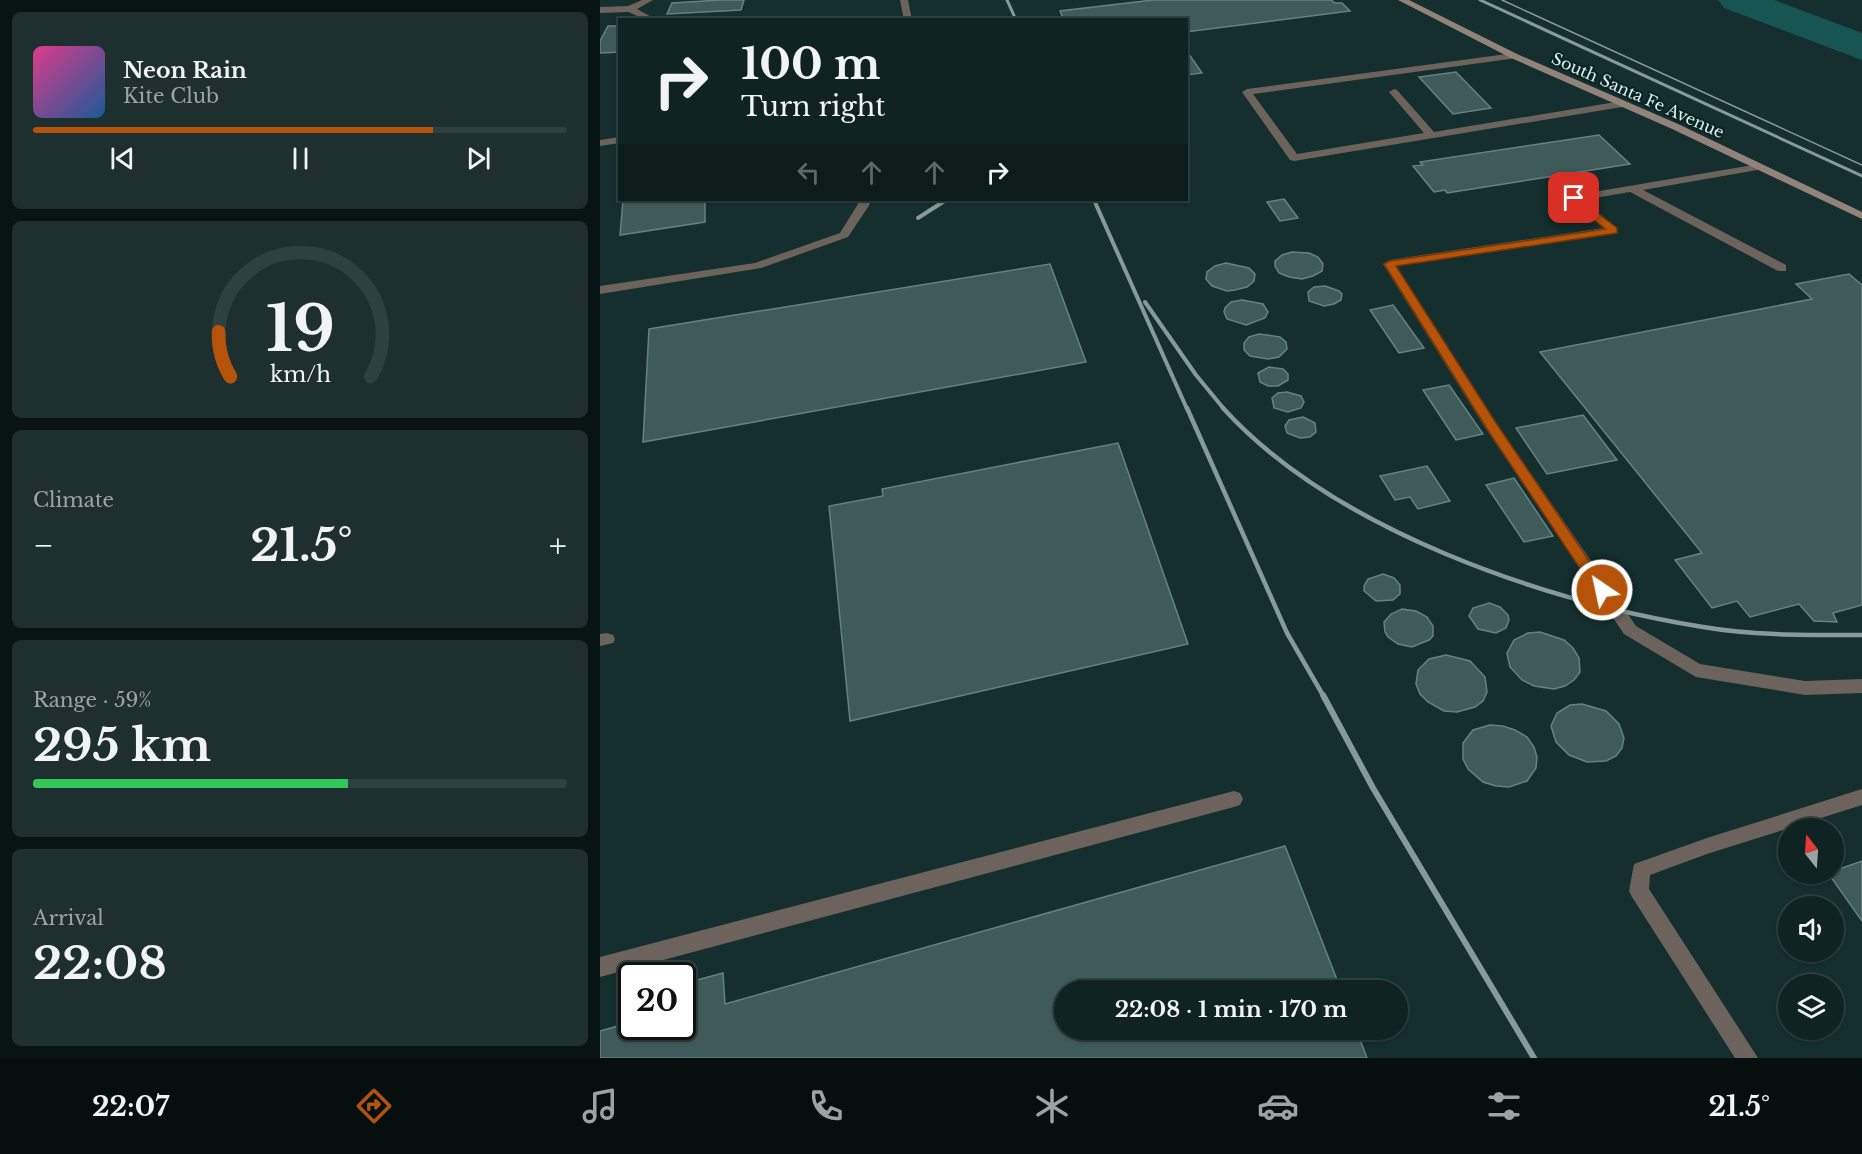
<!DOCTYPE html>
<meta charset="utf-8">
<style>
:root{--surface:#0f2322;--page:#1d2f2f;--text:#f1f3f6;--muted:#9ba4a5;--line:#2f4040;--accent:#b45309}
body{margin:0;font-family:"Libre Baskerville",serif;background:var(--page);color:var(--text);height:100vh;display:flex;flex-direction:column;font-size:22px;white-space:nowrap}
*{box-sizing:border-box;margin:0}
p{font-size:20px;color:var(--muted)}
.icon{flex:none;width:33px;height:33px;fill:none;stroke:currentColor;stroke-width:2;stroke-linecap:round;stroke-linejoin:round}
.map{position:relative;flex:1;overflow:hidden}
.side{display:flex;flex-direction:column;gap:12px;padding:12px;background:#081313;width:600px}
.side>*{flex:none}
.hud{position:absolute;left:18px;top:18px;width:570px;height:183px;border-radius:0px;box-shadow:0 2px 4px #0004,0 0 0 2px var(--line);background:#0f2322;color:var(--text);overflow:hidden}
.needle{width:39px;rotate:343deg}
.controls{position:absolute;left:1178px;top:818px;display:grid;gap:12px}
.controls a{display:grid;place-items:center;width:66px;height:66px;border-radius:50%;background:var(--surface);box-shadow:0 2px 4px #0004,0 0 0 2px var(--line);font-size:30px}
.speed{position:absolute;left:18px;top:962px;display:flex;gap:12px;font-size:30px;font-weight:700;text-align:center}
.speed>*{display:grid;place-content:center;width:78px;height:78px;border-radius:50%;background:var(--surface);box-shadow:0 2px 4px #0004,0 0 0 2px var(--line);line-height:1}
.speed .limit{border:3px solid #111;border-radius:9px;background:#fff;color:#111}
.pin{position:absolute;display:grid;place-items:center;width:51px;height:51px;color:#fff;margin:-26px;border-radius:12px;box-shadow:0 3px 9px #0006}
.me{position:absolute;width:66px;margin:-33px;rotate:326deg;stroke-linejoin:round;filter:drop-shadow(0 0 4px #0008)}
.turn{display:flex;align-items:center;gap:21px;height:126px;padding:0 24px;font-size:27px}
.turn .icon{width:78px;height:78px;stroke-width:2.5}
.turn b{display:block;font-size:42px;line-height:51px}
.lanes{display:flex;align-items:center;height:57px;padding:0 24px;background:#0003;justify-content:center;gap:30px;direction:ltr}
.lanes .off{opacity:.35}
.big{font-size:45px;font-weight:800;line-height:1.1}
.side .tile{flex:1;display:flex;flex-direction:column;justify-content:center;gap:9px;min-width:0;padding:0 21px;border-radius:9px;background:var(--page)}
.side .dial{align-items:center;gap:0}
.dial svg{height:156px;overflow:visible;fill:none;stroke:var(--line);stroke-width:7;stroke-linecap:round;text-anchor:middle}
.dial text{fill:var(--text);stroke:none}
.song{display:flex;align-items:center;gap:18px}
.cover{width:72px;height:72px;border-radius:9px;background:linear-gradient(135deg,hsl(330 70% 55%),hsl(210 70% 35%))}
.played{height:6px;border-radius:3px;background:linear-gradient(90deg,var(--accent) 75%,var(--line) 75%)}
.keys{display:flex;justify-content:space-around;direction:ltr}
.heat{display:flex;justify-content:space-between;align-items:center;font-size:33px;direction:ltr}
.charge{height:9px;border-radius:4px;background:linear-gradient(90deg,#34c759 59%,var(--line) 0)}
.trip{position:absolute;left:454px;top:980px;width:354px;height:60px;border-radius:30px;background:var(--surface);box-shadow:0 2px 4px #0004,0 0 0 2px var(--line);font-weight:800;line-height:60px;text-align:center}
.tabs{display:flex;height:96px;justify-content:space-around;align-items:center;background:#060e0e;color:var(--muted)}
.tabs .icon{width:42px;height:42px}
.tabs .on{color:var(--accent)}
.tabs b{font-size:27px;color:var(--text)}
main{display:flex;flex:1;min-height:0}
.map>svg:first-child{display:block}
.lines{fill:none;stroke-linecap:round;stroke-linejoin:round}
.river{fill:#175553;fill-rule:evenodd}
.building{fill:#3f5b59;stroke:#658280;stroke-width:1.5}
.service{fill:#6c635d;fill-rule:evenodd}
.secondary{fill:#92837a;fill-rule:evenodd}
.tram{stroke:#869b99;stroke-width:1.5}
.rail-far3{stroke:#869b99;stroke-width:3}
.rail-far2{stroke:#869b99;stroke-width:4}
.rail-far1{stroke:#869b99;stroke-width:4.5}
.rail{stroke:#869b99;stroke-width:6}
.route{fill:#b45309;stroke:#753606;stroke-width:1.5}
.labels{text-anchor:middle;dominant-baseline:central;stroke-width:4.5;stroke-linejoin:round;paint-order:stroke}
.far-street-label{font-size:16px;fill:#deeeec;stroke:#092524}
</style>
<main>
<section class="side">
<div class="tile">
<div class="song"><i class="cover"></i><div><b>Neon Rain</b><p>Kite Club</p></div></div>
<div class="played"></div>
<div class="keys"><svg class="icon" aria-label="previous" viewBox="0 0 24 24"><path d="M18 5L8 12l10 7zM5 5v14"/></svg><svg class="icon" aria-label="pause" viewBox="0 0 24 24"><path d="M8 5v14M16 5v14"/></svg><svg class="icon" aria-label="next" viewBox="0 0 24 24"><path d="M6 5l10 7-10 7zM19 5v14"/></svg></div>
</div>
<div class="tile dial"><svg viewBox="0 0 100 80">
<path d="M14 69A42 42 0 1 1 86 69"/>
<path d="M14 69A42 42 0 0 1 8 46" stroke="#b45309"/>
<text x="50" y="56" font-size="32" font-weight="700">19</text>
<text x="50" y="72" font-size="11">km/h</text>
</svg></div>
<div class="tile"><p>Climate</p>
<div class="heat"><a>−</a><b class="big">21.5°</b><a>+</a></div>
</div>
<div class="tile"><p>Range · 59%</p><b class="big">295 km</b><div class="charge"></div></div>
<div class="tile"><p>Arrival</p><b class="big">22:08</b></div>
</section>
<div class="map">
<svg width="1262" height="1058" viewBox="0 0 1262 1058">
<rect width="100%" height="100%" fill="#142f2e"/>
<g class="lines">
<polygon class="river" points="1118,0 1174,0 1262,33 1262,60 1124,8"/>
</g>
<g class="building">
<polygon points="120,0 144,0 141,10 67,14 72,3"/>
<polygon points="553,0 731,0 735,3 742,3 750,11 586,32 586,20 464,20 460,11"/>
<polygon points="8,26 20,26 20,52 0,53 0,41"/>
<polygon points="586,50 602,73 586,75"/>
<polygon points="856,72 891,108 853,114 819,77"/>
<polygon points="999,135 1030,164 847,193 845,190 834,192 813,166 823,165 820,162"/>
<polygon points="684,199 698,218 680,221 667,202"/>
<polygon points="23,200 105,200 105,222 20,235"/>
<polygon points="692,252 709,253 718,257 723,264 722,271 713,276 702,279 689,277 679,273 675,266 675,261 682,255"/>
<polygon points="626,263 649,268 655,274 654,281 647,287 635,290 627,291 612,286 606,279 607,272 615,266"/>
<polygon points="450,264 486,362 43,442 49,329"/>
<polygon points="1249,274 1262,285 1262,605 1233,613 1237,622 1214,621 1199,604 1150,617 1137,601 1112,608 1075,560 1102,553 940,352 1212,299 1196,284"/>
<polygon points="725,286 739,291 742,294 741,300 734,304 724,306 709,301 708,292 714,287"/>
<polygon points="642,300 663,304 668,312 665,318 646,325 627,319 624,312 625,308 631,302"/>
<polygon points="793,305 824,348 799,353 770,310"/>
<polygon points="659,334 680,337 686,342 687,349 679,357 668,359 650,356 644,350 644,343 649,337"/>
<polygon points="669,367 683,369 688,374 688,380 678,386 668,386 660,382 658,373"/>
<polygon points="849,385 883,434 856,440 823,390"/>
<polygon points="687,392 701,396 704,402 701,408 688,412 674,408 672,398 678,393"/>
<polygon points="983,415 1017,460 947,474 916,428"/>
<polygon points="703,417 715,423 716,432 710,437 700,438 687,433 685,426 689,420"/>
<polygon points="518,443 588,644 250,721 229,506 283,496 282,489"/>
<polygon points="827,466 850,501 818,509 810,497 795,500 780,476"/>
<polygon points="914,478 953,536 924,542 886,485"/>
<polygon points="783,574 794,578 800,585 800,594 793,600 776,601 764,591 764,586 768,579"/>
<polygon points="889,603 900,607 908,615 909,620 906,628 896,633 878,629 869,616 873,608"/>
<polygon points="802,609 816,611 827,617 833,626 833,636 829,640 812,647 798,644 788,637 785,632 784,622 791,614"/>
<polygon points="940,632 964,640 973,648 979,658 980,672 974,680 965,686 954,689 934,686 922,680 910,667 907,653 914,640 928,633"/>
<polygon points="846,655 870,661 885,677 887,692 883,701 875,707 857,712 844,711 828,702 820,694 816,684 818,670 829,659"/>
<polygon points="982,704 1006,711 1019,724 1024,738 1022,748 1016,756 1006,761 987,762 969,755 956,742 951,726 957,713 970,705"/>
<polygon points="890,725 903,726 915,730 927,737 934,747 937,757 936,768 927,781 909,787 896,786 883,782 868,769 863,759 863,743 873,730"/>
<polygon points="685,846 741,990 465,990 465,1029 756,1029 767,1058 0,1058 0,1031 32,1022 32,1026 82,1026 82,984 123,973 125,1004"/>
<polygon points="1262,861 1262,921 1228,873"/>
</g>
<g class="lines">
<g class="service">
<polygon points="42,0 53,0 37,9 57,20 45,20 29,12 0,13 0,7 28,6"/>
<polygon points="300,0 308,0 312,20 304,20"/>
<polygon points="914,53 919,56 917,58 653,94 697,154 824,133 789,92 794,89 797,90 834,132 1022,101 1027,104 1022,107 694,161 690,160 642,92 647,89"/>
<polygon points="20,137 20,143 0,146 0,140"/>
<polygon points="1159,164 1163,165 1163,169 1043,190 1186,265 1186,271 1178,271 1030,192 983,200 1017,228 1017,232 796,266 896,423 1036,626 1100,664 1205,681 1262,679 1262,693 1205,695 1096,677 1024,634 886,429 783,264 789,260 1004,228 970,200 970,196"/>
<polygon points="258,200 268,200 270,204 248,237 161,268 0,294 0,286 155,263 240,233 258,204"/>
<polygon points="7,633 13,635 15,639 13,643 0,646 0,634"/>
<polygon points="1262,789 1262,805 1107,854 1050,875 1049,889 1158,1058 1135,1058 1032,897 1029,891 1034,864 1107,838"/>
<polygon points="634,791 640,793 643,799 640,805 634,807 0,977 0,957"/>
</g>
<polygon class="secondary" points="798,0 809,0 917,54 1078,124 1262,212 1262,219 1070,128 911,58"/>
<polyline class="tram" points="902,0 1262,165"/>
<g class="rail-far3">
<polyline points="407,0 416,20"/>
<polyline points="880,0 1262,176"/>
</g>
<g class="rail-far2">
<polyline points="494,200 587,409"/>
<polyline points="318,218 346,200"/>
<polyline points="545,302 596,375 624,409"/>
</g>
<g class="rail-far1">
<polyline points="587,408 687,633 724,697"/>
<path d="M623 408C734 530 943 601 1103 627 1156 636 1209 635 1262 635"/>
</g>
<polyline class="rail" points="723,695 773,788 934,1058"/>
</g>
<polygon class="route" points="974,195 1017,228 1017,233 796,266 896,423 1007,587 1009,590 1002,596 997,594 887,429 784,264 789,261 1005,229 970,200 970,196"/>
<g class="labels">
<g class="far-street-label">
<text transform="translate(1038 95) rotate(24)">South Santa Fe Avenue</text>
</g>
</g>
</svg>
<div class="controls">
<a><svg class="needle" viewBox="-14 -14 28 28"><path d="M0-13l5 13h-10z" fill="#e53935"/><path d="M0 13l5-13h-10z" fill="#9ba4a5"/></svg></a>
<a><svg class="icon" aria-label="sound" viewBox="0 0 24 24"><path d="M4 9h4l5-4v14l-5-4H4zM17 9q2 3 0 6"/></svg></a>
<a><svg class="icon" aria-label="layers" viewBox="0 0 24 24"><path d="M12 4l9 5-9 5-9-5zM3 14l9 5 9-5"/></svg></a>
</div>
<div class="speed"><div class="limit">20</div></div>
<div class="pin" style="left:974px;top:198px;background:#d93025"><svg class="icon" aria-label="arrive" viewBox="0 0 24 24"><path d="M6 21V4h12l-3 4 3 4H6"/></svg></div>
<svg class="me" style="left:1002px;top:590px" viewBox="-20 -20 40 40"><circle r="17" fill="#b45309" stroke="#fff" stroke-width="3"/><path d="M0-11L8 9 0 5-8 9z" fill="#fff"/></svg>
<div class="trip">22:08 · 1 min · 170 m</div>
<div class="hud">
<div class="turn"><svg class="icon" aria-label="right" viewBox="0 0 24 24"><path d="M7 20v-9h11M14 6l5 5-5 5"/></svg><div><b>100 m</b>Turn right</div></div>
<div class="lanes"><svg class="icon off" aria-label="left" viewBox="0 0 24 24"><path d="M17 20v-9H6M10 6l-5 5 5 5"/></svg><svg class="icon off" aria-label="ahead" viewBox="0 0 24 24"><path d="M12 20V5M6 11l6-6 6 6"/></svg><svg class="icon off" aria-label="ahead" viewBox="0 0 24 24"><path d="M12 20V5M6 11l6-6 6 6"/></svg><svg class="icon" aria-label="right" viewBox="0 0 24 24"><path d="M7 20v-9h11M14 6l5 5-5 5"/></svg></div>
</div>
</div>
</main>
<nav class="tabs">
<b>22:07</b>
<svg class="icon on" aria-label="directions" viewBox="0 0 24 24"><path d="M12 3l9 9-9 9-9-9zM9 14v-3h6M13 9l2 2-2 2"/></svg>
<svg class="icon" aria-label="music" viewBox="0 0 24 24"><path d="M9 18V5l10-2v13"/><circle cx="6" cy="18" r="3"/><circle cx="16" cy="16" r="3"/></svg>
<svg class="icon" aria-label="phone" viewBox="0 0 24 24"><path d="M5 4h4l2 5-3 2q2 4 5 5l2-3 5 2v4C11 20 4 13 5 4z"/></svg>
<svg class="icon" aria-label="climate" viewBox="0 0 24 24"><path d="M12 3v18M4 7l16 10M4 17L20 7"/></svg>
<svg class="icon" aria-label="car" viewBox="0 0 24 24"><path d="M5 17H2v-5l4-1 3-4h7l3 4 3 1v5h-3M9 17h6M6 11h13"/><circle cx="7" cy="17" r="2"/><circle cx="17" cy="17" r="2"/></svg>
<svg class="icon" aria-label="filters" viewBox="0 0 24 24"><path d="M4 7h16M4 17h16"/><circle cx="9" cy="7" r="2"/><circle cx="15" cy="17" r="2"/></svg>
<b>21.5°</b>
</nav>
